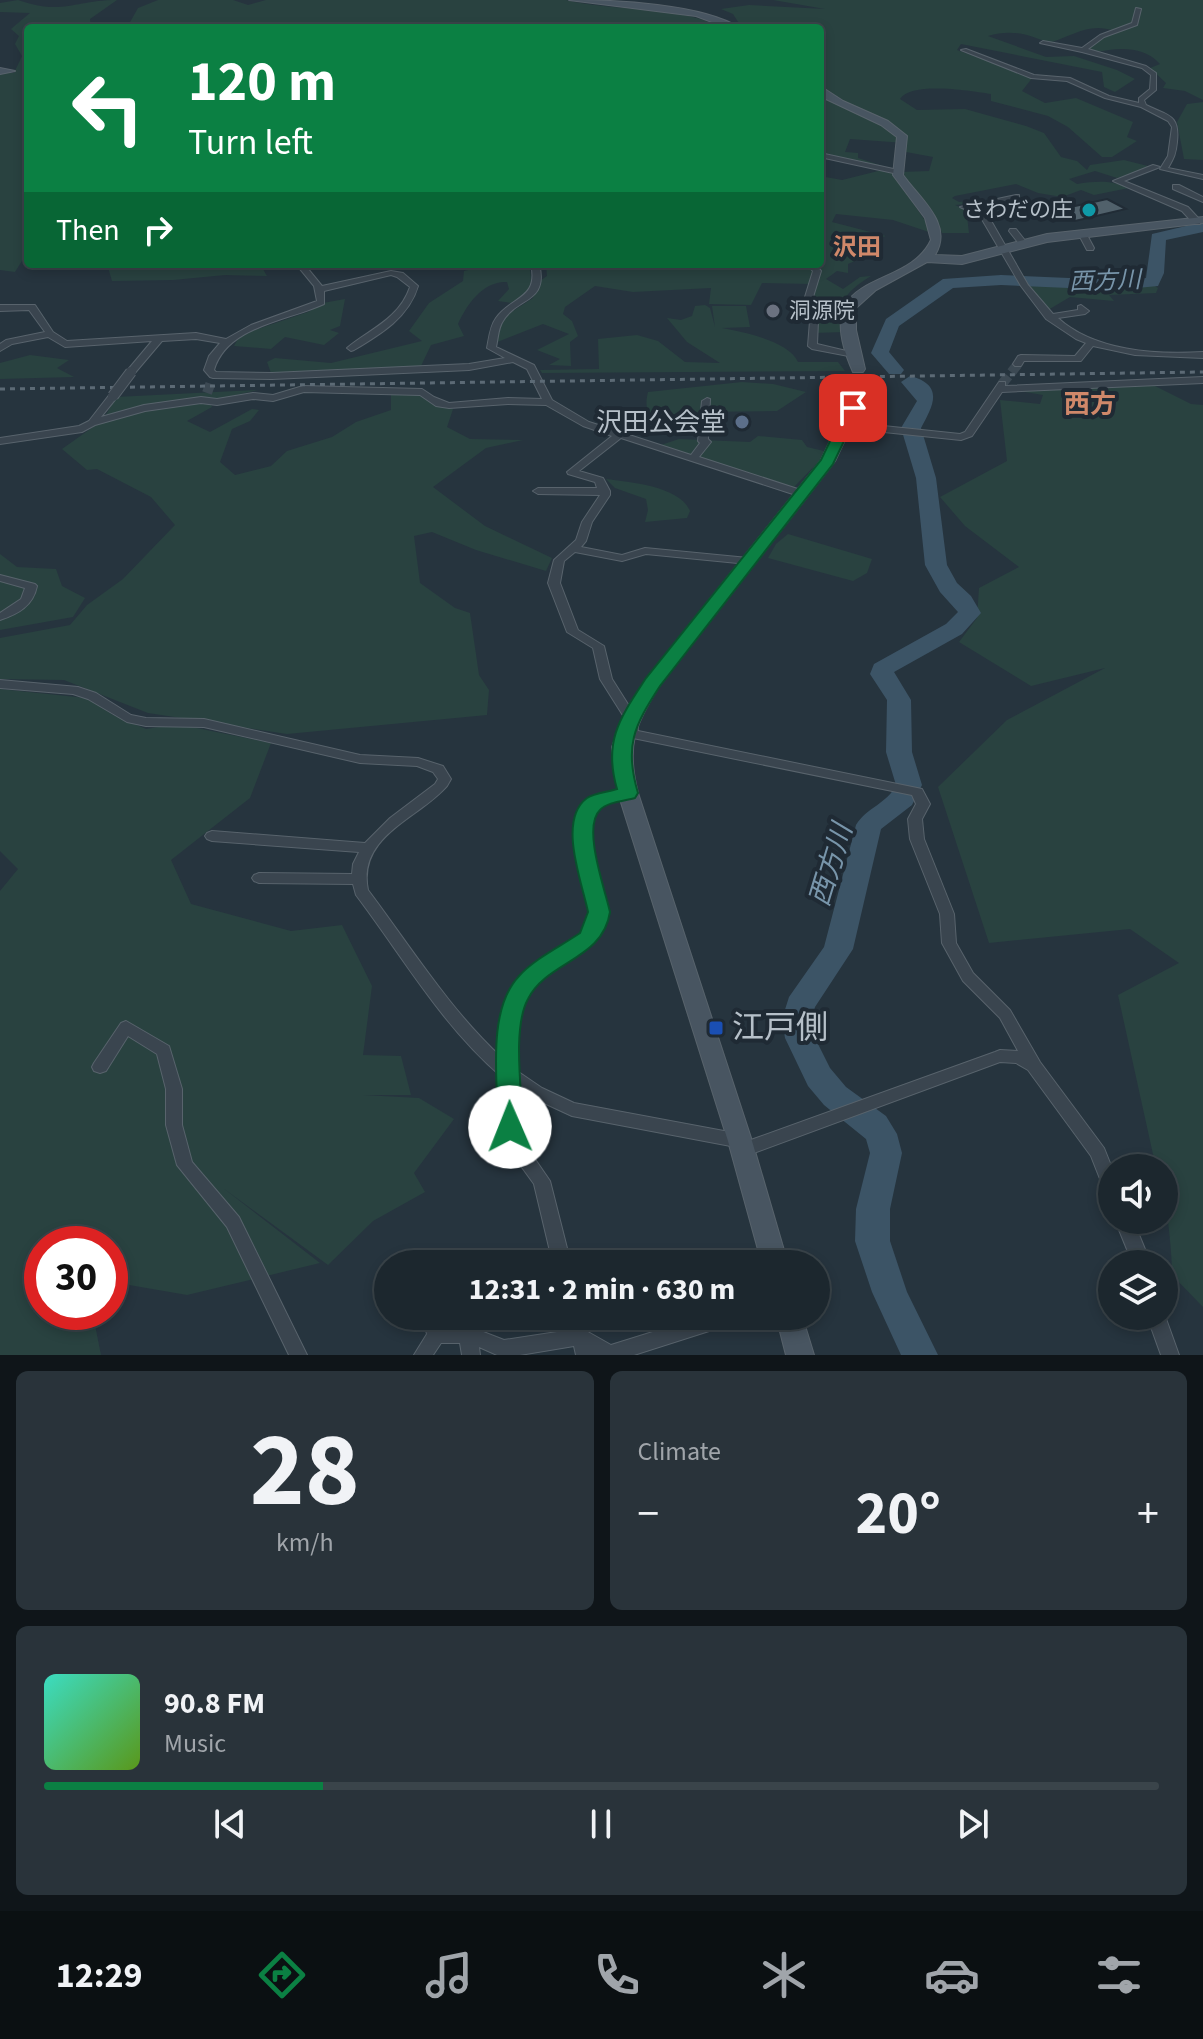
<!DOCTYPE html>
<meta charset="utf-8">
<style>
:root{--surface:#1c272e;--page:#29333a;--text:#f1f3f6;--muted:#a0a5aa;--line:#3a444a;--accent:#0b8043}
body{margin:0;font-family:"Source Sans 3","Noto Sans JP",sans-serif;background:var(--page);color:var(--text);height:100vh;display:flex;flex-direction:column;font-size:30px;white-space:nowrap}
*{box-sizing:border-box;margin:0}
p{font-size:26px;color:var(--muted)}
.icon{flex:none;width:44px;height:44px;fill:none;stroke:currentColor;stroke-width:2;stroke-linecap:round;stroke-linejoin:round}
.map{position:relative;height:1355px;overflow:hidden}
.drawer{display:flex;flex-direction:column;gap:16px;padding:16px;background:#0f1519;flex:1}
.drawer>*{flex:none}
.guide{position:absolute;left:24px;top:24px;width:800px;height:244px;border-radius:8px;box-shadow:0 4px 12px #0003,0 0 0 2px var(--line);background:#0b8043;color:#fff;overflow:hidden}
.fabs{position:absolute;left:1098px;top:1154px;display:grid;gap:16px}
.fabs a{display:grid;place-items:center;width:80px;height:80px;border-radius:50%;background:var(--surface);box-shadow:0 4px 12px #0003,0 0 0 2px var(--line);font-size:40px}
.speed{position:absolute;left:24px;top:1226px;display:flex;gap:16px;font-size:40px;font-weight:700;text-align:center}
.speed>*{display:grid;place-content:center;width:104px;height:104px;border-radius:50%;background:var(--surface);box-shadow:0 4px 12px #0003,0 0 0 2px var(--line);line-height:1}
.speed .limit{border:12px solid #d22;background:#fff;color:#111}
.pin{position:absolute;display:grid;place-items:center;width:68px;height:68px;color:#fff;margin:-34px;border-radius:16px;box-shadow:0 4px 12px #0006}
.me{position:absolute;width:88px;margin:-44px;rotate:359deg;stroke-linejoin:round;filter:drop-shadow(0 0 6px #0008)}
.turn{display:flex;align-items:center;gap:28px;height:168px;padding:0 32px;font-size:36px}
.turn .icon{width:104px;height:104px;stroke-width:2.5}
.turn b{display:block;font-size:56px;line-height:68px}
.then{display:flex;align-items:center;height:76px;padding:0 32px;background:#0003;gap:16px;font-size:30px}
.big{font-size:60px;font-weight:700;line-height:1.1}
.drawer .card{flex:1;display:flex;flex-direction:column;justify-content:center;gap:12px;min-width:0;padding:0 28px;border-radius:12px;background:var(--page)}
.drawer .dial{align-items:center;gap:0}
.dial b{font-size:104px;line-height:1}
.song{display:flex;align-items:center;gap:24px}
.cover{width:96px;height:96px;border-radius:12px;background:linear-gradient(135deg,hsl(170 70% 55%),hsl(90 70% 35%))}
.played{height:8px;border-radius:4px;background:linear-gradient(90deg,var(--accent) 25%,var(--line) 25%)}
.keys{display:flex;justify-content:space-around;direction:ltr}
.heat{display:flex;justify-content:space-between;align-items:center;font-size:44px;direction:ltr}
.drawer .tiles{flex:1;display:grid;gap:16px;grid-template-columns:1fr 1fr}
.card:last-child{grid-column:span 2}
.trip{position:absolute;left:374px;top:1250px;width:456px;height:80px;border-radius:40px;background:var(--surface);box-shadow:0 4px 12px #0003,0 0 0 2px var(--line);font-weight:700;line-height:80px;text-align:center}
.dock{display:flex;height:128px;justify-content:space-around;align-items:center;background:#0b1012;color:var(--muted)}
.dock .icon{width:56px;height:56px}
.dock .on{color:var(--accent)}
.dock b{font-size:36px;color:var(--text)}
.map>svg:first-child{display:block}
.green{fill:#294240}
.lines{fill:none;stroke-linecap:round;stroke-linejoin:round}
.river{fill:#3c5466;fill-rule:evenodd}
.building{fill:#51616b;stroke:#212c36;stroke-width:2}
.street-tunnel{stroke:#3c4953;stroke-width:10;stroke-dasharray:10 5;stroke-linecap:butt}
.street-casing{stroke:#58636c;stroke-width:2}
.secondary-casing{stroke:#58636c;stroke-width:2}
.street{fill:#3a454f;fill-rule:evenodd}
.secondary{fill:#485561;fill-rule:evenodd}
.rail{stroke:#5c6a75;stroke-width:3;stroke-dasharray:5 5;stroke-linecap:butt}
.street-bridge-casing{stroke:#58636c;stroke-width:12;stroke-linecap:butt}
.street-bridge{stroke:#3a454f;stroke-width:10}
.route{fill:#0b8043;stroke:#07532c;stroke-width:2}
.culture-dot{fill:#0f9aa8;stroke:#1f2a34;stroke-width:3}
.worship-dot{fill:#6b7280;stroke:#1f2a34;stroke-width:3}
.service-dot{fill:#5c6f8a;stroke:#1f2a34;stroke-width:3}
.transit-dot{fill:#1a4fb4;stroke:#1f2a34;stroke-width:3}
.labels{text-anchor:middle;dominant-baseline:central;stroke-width:8;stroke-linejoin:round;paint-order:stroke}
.far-poi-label{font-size:22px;fill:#b6c0c9;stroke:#1f2a34;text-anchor:end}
.far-neighbourhood-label{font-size:24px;font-weight:bold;fill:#d0886a;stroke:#1f2a34}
.far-water-label{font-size:24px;font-style:italic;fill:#7895aa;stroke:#1f2a34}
.far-quarter-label{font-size:26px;font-weight:bold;fill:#d0886a;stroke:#1f2a34}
.poi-label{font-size:26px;fill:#b6c0c9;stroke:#1f2a34;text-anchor:end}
.water-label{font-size:28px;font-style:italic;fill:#7895aa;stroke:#1f2a34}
.near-poi-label{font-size:32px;fill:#b6c0c9;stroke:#1f2a34;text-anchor:start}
</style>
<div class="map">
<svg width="1203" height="1355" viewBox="0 0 1203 1355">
<rect width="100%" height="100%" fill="#26343e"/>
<g class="green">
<path d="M18 0C63 16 74 0 117 0L90 19 91 28H28V251L15 272 0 270V73H14L22 56 15 44 19 36 11 29 30 13 0 12V3Z"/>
<path d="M158 0H233L248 5 266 0H566C612 11 662 6 707 21L703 28H161L152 22 131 27 129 24 138 8Z"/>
<path d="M773 0H1203V100L1185 91 1163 88 1166 83 1150 68 1160 64C1142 44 1115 48 1092 53L1087 49 1114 31C1089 22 1073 36 1049 43 1027 34 1011 29 988 36L1046 57 1074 56 1117 70 1135 79 1115 92 1104 87 1102 72 961 44 957 50 1033 77 1022 91 1045 103 1076 98 1133 122 1127 137 1137 141 1112 157H1102L1068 127 1048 116 991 101V94C971 91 911 81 900 99L917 110 965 109 1026 126 1044 133 1061 157 1077 161 1087 170 1090 165 1124 160 1152 167 1117 178 1095 171 1069 179 1077 184C1097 181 1111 180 1129 188L1094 195 1081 190 1062 197 1038 193 1016 184 955 196 952 198 959 202 973 200 976 203 955 205 975 213 967 216 969 233H942C934 209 914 194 901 172L929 171 933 157 906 152 905 143 850 139 845 152 858 153V158L892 169 820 154V28H742L733 14 721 9 749 5 825 9Z"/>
<polygon points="1203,102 1203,160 1184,159 1177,122 1187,104"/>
<path d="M882 170 895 173 896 179 926 222 929 232 893 220 836 214 832 222 886 236 847 248 866 256 848 264V273L837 271 826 279 843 289 860 277 871 276C844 293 838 301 845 332L812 333 813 284 762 283 751 305 709 304 711 288 633 292 595 286 565 307 563 314 572 321 578 336 570 342 571 366 549 365 560 359 537 350 569 334 543 324 495 343 502 318 533 298 537 283 547 276 546 264H820V176L842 180Z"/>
<polygon points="107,264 260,264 267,276 225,275 173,280 112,281"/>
<path d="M492 264H529C532 281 533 292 519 304L498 301 509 289 507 282C483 281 467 304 458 324L464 336 431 345 421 366 271 373 267 362 275 358 331 363 422 341 409 331 429 303 463 281 464 271Z"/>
<polygon points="1027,284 1152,284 1158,288 1156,293 1109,295 1114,301 1070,297 1048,310"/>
<polygon points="345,299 340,326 330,330 339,333 324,345 285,337 271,349 234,346 240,335 308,312 323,303"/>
<path d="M705 305 710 308 715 327 712 306H746L750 327 722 328C743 332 789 341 798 362H838L845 371 542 373 540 370 599 369 598 339 637 335 658 341 685 362 720 363 687 342 667 318 681 320 692 316 695 306Z"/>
<polygon points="30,355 69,360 57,368 74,377 0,379 0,363"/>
<path d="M742 382 773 384 806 392 777 411 696 412 658 427C648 414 644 408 648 392Z"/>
<path d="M1149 383 1191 404 1203 405V1307L1172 1275C1172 1238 1164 1204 1164 1168H1156L1118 995 1179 963 1130 929 989 943 938 787 1007 720 1105 668 1031 686 959 642 977 618 979 588 1019 567 965 526 940 497 1007 461 1000 400 1040 404 1043 395 1006 389Z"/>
<polygon points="258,390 209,401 212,407 187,421 210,432 252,409 259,410 250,421 232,429 220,462 235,475 271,466 287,451 332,437 356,422 391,410 391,395 418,394 432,404 453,409 447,427 470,439 523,440 486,448 433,487 485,526 552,558 546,571 476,550 432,532 414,536 420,583 455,608 470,613 479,675 489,690 487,715 287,734 148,713 64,680 0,679 0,638 70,625 87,605 123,579 175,525 151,497 97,469 87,470 62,449 103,420 116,397"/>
<polygon points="758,436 802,440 807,447 828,452 794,487 661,445 679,439 750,442"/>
<path d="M606 479C629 482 680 486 690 511L687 518 645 522 648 510 646 499 615 488Z"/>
<polygon points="788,534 872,559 867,573 853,581 768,558 776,544"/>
<polygon points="0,554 17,567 56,569 62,586 85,598 73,617 0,630"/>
<polygon points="0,689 86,698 113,715 146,729 177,724 271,743 250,798 171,860 191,904 291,931 342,925 372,986 363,1055 401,1056 411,1095 363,1095 419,1098 454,1119 414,1173 425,1192 373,1221 328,1265 223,1188 320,1263 187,1295 112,1282 110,1286 110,1244 42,1244 42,1312 100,1312 95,1325 101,1355 0,1355 0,891 18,869 0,851"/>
</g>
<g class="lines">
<g class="river">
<polygon points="1203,222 1203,232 1166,240 1164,273 1158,286 1116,290 1001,285 953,288 899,326 889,352 904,370 901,374 889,374 871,353 886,319 943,279 1001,275 1116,280 1146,278 1152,234"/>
<path d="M910 376C945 385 933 406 921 428L936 478 947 565 957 583 971 596 981 613 962 634 894 672 911 700 912 752 922 785 912 805 881 829 853 949 815 1007 812 1019 815 1038 830 1068 846 1087 886 1116 897 1134 902 1153 890 1209V1241L907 1292 938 1355H901L872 1292 855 1241 856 1209 870 1153 866 1139 824 1105 808 1086 785 1038 782 1019 789 997 824 947 856 825C866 808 888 803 896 785L886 752 887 700 870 674 874 664 946 624 958 612 940 592 925 565 916 478 901 428 917 401 901 382Z"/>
</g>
</g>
<polygon class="building" points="1107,199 1126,209 1075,221 1052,211"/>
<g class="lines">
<g class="street-tunnel">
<polyline points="1002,384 1018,364"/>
<polyline points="207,393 212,379"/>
</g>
<g class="street-casing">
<g id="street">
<path d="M1136 8 1141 9 1137 25 1104 37 1088 49 1146 66 1156 73V90L1144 100 1146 105C1168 116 1180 114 1177 142 1176 153 1174 158 1168 168L1203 175V179L1160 169 1168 156 1172 127 1168 121 1141 107 1105 98 1067 81 1031 78 961 50 966 49 1034 75 1070 78 1109 96 1139 103V98L1150 89 1151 75 1142 68 1082 52 1040 43 1043 41 1082 48 1100 35 1132 23Z"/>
<polygon points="820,153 898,170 902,172 898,174 820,157"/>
<polygon points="1153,165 1160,167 1124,181 1188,207 1200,220 1200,224 1194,224 1182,211 1113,181"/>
<polygon points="1173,185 1179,185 1203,197 1203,202 1173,189"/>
<path d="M1016 195H1019V199L973 208 986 212 1028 285 1053 314 1078 310V306L1081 305 1089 311 1085 314 1058 318C1094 351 1156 355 1203 352V358L1135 355 1093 346 1081 361H1024L1021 366H1015L1013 364 1018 356 1021 355 1075 356 1086 343 1076 339 1046 319 1021 286 980 216 960 207Z"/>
<polygon points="1010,229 1016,229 1027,243 1026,245 1020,245 1009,231"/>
<polygon points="1080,233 1086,233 1094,248 1093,250 1087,250 1079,235"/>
<path d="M296 264H304L322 286 391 271 403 273 418 286C409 317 381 334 354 350L351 351 347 348C370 329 399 319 410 287L397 277 391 275 324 291V304C287 321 227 326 214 370L216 372 272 373 469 364 505 358 487 348C489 338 490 326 496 318 512 296 539 299 531 264H539C549 303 517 297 503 321 498 328 498 339 496 347L534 365 552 400 589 422 691 455 700 443 698 441 702 401 707 398 710 399 708 439 711 442 699 457 807 492 808 494 807 496H799L621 438 579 471 603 478 610 491V495L592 522 586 541 581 547 622 555 645 548 748 558 753 561 748 564 646 554 622 561 575 552 564 561 560 583 578 630 604 646 612 679 636 717 638 731 922 789 930 804 922 819 924 839 954 914 956 943 973 973 1010 1010 1040 1062 1104 1148 1112 1168V1196L1106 1194 1091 1156 1028 1070 1016 1063 1000 1062 743 1157 737 1155 735 1150 736 1147 572 1116 531 1097 518 1088V1127L526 1146 550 1181 571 1264H553L534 1184 513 1155 502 1127V1077C442 1026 403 957 356 895L353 884 259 883 254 881 252 878 254 875 259 873 352 874 353 864 359 852 212 841 207 839 205 836 207 833 212 831 365 843 390 818 435 784 438 779 433 772 417 766 360 763 204 727 146 726 127 722 88 699 73 694 0 688V680L78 687 96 693 131 715 146 718 204 719 360 755 418 758 443 766 451 779 447 786C418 819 357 836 368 890 411 947 449 1009 502 1058L501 1018 511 994 522 977 583 935 591 923 592 912C585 885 562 824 586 802 597 792 615 791 628 789L633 790 635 793 633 796C621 799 606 799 596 807 577 825 600 890 606 912 602 958 543 962 524 998 512 1020 517 1047 517 1071L542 1088 574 1103 740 1134 746 1136 748 1141 995 1052 1000 1050 1018 1051 1000 1018 963 981 942 943 940 914 910 839 908 819 916 804 912 795 628 737 624 717 600 679 593 648 567 632 548 583 554 560 576 540 582 522 600 495 538 494 533 491 538 488H597L595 482 568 474 567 472 612 436 583 426 546 405 508 404 449 408 436 406 420 395 304 392 273 401 253 399 217 405 201 403 145 411 95 425 82 432 0 444V438L79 426 89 421 110 394 113 393 118 396 101 417 144 405 201 397 217 399 253 393 273 395 303 386 422 389 434 397 449 403 508 398 542 399 527 369 513 362 469 370 272 379 213 378 210 377 204 370 209 356 220 343 196 339 162 341 134 374 131 375 126 372 152 341 65 347 48 337 12 344 0 351V344L6 340 45 332 29 310 0 311V305H35L53 332 67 341 196 333 226 339 251 325 317 301 314 286Z"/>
<polygon points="806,264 815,264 821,271 813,297 818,321 817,344 859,354 859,358 812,349 808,346 810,321 805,297 813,271"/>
<polygon points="1203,377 1203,383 1002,392 972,436 961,440 845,428 840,425 845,422 960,434 965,432 999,382 1005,382 1005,386"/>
<path d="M0 575 35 584 37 586C33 606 18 614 0 620V613L21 599 25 588 0 581Z"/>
<polygon points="126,1021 169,1046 182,1089 182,1125 192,1162 239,1217 307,1355 289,1355 227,1227 177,1165 166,1125 166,1089 157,1054 128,1036 106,1071 100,1073 94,1071 92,1067 94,1063 121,1023"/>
<polygon points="1115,1220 1133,1220 1151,1264 1133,1264"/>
<polygon points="1164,1314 1165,1316 1179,1355 1161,1355 1147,1316 1164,1316"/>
<polygon points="422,1316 440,1316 443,1326 468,1326 504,1340 570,1330 566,1316 584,1316 588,1332 611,1345 704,1316 740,1316 737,1322 731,1324 634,1355 576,1355 574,1346 520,1355 497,1355 479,1347 480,1355 462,1355 460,1343 441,1343 433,1355 414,1355 427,1334"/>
</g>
</g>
<g class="secondary-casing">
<g id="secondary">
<path d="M569 0C614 0 703 4 740 28H728L696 16Z"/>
<polygon points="0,68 15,71 0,74"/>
<path d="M820 86 843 101 888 121 907 136 903 175C920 199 954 224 935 255L962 256 1047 234 1203 217V223L1047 242 962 264 927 262 876 290 856 308V330L865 369 863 372H853C806 266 906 294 931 240L925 218 893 175 897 137 881 125 826 99 820 94Z"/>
<path d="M857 377 864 381 860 408 835 461 660 685C634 725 626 747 638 793L752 1141 788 1264H762L728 1141 618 793 612 747 626 710 647 678 821 460 846 408 850 381Z"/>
<polygon points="776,1316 802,1316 814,1355 786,1355"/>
</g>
</g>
<use href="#street" class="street"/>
<use href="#secondary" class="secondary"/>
<polyline class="rail" points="0,389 1203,372"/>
<g class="street-bridge-casing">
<polyline id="street-bridge" points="113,396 131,372"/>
</g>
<use href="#street-bridge" class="street-bridge"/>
</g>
<path class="route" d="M853 404 860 408 833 464 660 686C634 726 624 746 638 793L635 798C625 801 607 802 600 810 582 827 605 889 610 912 603 960 547 961 528 999 512 1028 522 1093 523 1127L519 1135 510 1138 502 1135 498 1127C498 1083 486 1011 519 976 534 959 561 946 580 933L588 912C582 882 557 820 587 798 594 793 608 792 617 789 603 741 620 718 646 678L821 460 846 408Z"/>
<circle class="culture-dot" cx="1089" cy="210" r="8"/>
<circle class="worship-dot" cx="773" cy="311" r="8"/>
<circle class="service-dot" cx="742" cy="422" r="8"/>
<rect class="transit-dot" x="708" y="1020" width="16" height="16" rx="4"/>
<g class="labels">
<g class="far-poi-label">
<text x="1073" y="210">さわだの庄</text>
<text x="789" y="311" text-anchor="start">洞源院</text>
</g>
<g class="far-neighbourhood-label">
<text x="857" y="247">沢田</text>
</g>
<g class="far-water-label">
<text transform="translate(1105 281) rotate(-2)">西方川</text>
</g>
<g class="far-quarter-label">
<text x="1090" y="404">西方</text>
</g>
<g class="poi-label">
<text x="726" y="422">沢田公会堂</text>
</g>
<g class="water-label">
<text transform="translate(831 865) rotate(-73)">西方川</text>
</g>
<g class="near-poi-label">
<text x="732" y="1028">江戸側</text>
</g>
</g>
</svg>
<div class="fabs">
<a><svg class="icon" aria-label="sound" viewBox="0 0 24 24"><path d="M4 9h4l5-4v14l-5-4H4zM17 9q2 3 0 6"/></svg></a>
<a><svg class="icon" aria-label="layers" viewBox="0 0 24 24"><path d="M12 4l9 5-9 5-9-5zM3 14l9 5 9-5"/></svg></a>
</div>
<div class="speed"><div class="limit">30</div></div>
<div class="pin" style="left:853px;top:408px;background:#d93025"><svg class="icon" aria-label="arrive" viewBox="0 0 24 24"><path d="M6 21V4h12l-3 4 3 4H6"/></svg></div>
<svg class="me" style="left:510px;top:1127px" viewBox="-20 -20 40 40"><circle r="19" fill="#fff"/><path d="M0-13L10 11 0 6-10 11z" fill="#0b8043"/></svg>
<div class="trip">12:31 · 2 min · 630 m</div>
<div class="guide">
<div class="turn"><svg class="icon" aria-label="left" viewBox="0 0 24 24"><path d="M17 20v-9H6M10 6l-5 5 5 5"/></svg><div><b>120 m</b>Turn left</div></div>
<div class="then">Then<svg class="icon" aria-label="right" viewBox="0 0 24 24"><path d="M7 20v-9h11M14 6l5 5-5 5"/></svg></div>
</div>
</div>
<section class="drawer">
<div class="tiles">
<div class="card dial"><b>28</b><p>km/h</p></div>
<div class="card"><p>Climate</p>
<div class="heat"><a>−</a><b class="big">20°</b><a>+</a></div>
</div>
<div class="card">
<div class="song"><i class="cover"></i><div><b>90.8 FM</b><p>Music</p></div></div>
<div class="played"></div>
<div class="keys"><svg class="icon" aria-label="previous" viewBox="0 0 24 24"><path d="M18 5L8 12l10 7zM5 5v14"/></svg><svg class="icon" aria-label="pause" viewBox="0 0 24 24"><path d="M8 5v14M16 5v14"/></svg><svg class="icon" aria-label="next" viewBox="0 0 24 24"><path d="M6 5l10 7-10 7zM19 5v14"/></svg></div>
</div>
</div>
</section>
<nav class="dock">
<b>12:29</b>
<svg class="icon on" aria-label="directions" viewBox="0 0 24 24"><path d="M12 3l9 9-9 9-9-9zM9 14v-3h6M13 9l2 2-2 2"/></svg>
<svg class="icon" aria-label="music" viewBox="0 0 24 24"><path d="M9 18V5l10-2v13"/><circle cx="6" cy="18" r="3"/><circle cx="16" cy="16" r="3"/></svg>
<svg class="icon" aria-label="phone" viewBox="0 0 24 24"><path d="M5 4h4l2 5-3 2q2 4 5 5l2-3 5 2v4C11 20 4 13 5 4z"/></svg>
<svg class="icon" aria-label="climate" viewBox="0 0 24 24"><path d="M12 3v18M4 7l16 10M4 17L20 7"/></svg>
<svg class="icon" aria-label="car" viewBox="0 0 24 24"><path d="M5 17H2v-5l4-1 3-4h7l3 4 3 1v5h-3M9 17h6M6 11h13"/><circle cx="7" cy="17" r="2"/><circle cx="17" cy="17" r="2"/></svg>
<svg class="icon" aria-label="filters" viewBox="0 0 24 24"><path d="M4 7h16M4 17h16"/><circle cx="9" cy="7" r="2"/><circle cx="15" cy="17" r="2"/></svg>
</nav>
